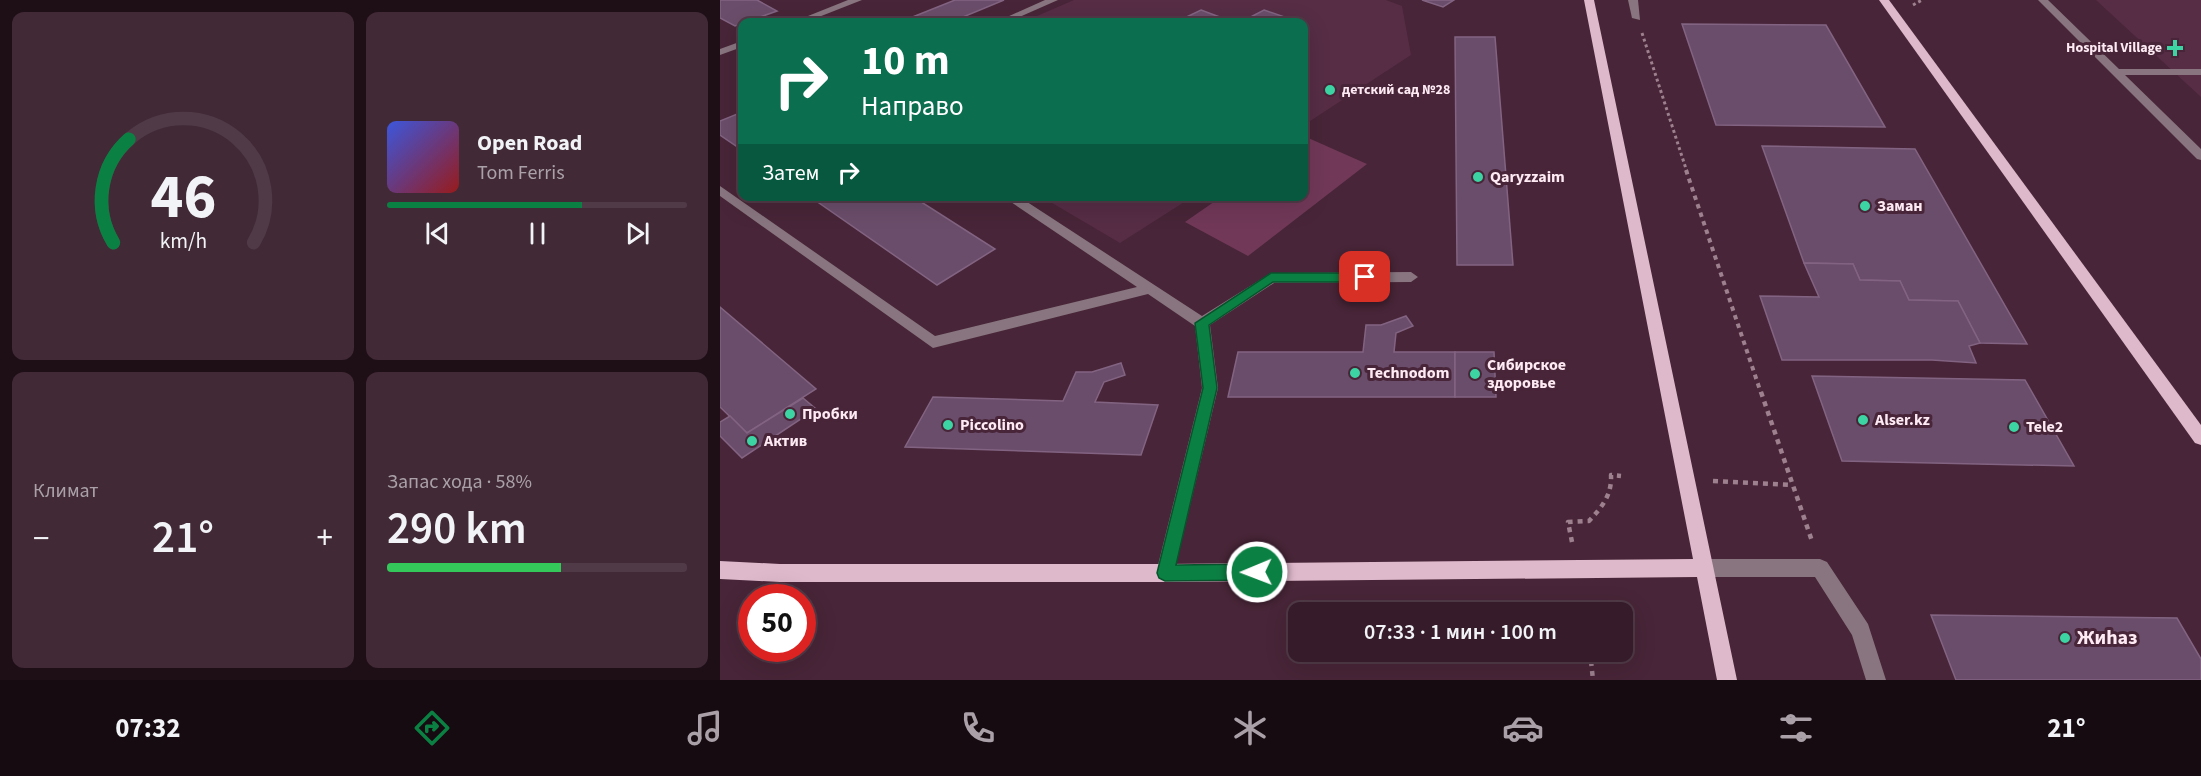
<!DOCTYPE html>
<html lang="ru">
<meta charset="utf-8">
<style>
:root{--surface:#361c2a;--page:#412936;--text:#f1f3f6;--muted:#aaa1a8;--line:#503a47;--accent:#0b8043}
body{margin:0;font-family:"Source Sans 3",sans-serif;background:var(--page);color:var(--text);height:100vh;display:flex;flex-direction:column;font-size:22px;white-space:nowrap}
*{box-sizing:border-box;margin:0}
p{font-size:20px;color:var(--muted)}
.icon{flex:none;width:33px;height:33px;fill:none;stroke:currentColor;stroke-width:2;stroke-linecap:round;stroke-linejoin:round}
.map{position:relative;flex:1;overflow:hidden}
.details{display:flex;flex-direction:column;gap:12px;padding:12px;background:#1e0f17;width:720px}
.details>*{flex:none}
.hud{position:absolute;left:18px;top:18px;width:570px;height:183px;border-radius:12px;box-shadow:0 6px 24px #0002,0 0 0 2px var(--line);background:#0b6e4f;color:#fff;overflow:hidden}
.speed{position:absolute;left:18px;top:584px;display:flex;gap:12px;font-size:30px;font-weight:700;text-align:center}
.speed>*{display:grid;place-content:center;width:78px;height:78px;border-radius:50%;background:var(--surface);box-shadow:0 6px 24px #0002,0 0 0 2px var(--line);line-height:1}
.speed .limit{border:9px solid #d22;background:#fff;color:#111}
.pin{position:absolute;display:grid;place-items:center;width:51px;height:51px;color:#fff;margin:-26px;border-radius:12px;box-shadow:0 3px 9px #0006}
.me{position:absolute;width:66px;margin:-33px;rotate:269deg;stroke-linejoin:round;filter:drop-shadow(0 0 4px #0008)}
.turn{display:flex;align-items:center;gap:21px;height:126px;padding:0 24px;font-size:27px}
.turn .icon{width:78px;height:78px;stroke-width:2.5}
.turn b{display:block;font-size:42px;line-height:51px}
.then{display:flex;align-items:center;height:57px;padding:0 24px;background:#0003;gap:12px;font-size:22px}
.big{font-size:45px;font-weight:600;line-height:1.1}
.details .widget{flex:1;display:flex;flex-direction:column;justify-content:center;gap:9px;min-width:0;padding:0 21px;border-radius:12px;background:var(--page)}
.details .dial{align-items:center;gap:0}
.dial svg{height:156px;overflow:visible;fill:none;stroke:var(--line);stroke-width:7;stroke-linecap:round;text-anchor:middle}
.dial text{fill:var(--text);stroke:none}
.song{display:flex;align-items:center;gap:18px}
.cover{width:72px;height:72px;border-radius:9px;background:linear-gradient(135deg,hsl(230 70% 55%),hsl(0 70% 35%))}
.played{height:6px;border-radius:3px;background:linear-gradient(90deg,var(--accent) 65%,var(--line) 65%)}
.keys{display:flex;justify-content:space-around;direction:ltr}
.heat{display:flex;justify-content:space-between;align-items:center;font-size:33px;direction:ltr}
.charge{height:9px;border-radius:4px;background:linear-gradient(90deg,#34c759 58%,var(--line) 0)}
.details .tiles{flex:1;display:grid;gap:12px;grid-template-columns:repeat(2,1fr)}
.trip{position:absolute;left:568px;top:602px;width:345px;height:60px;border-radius:12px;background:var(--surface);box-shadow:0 6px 24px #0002,0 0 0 2px var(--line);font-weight:600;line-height:60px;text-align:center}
.menu{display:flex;height:96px;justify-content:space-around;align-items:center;background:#160b11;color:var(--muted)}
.menu .icon{width:42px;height:42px}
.menu .current{color:var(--accent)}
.menu b{font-size:27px;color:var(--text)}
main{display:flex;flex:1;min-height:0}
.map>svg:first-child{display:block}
.built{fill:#562d45}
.green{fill:#713858}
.building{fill:#6a4d6a;stroke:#826482;stroke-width:1.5}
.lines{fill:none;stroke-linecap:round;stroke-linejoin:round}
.path-far2{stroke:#9d818f;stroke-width:3;stroke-dasharray:3 3;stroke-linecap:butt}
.path-far1{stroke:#9d818f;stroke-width:4;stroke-dasharray:4.5 4.5;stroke-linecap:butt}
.path{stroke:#9d818f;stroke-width:4.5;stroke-dasharray:5 5;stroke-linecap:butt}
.minor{fill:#88757f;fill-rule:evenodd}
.major{fill:#deb8cb;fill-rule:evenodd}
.route{fill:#0b8043;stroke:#07532c;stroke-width:1.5}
.poi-dot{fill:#3dd4a3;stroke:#482538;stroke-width:2}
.labels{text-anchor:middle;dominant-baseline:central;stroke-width:6;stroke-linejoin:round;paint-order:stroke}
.far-poi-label{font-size:14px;font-weight:bold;fill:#fdeaf3;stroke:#482538;text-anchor:end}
.poi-label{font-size:16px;font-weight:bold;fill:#fdeaf3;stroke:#482538;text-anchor:start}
.near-poi-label{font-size:20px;font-weight:bold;fill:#fdeaf3;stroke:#482538;text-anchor:start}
</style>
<main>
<section class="details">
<div class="tiles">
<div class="widget dial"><svg viewBox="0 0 100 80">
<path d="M14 69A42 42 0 1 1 86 69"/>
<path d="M14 69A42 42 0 0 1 22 16" stroke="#0b8043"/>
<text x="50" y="56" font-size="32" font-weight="700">46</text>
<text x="50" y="72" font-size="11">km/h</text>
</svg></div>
<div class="widget">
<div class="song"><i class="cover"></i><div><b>Open Road</b><p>Tom Ferris</p></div></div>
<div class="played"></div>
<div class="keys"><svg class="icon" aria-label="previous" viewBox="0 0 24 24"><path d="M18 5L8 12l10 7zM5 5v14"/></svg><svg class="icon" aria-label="pause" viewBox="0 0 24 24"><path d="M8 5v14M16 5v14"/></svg><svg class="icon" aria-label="next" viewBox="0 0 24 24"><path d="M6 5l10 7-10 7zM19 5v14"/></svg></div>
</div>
<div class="widget"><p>Климат</p>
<div class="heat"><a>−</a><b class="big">21°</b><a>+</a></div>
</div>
<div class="widget"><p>Запас хода · 58%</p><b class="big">290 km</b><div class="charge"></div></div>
</div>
</section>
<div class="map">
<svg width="1481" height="680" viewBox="0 0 1481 680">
<rect width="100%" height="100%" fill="#482538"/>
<g class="built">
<polygon points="354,0 666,0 682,6 691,55 584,125 584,22 303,22"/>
<polygon points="1376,0 1481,0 1481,97"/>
<polygon points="322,197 472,197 400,243"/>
</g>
<polygon class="green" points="586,137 647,164 528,256 465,222 501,197 584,196 584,139"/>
<g class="building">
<polygon points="0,0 37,0 57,11 15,26 0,18"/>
<polygon points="235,0 284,0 231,22 180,22"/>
<polygon points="702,0 734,0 723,7"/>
<polygon points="481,10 513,22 456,22"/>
<polygon points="544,10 579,22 521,22"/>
<polygon points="962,24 1106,25 1165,127 996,125"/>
<polygon points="735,37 775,37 793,265 737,265"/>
<polygon points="22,112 22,150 0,135 0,121"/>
<polygon points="1042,146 1195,149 1307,344 1260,343 1238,301 1189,300 1180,281 1140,280 1133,264 1084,263"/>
<polygon points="89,196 192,196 275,249 217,285"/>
<polygon points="1084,263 1133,264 1140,280 1180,281 1189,300 1238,301 1260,343 1249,346 1256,363 1212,360 1062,360 1040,296 1099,297"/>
<polygon points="0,307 96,389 27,433 0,407"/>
<polygon points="686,316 693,326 676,333 674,352 735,352 735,397 508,397 518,352 643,352 646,325 661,325"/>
<polygon points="735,352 774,352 776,397 735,397"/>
<polygon points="401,363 405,375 384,382 375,402 438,405 421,455 185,447 213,397 343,401 356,372 372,372"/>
<polygon points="1092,376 1305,380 1354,466 1122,461"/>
<polygon points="83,398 96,409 22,458 0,436 0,422 10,416 27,433"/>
<polygon points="1211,615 1457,618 1481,659 1481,680 1236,680"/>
</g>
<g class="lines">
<g class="path-far2">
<polyline points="1193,5 1202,0"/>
<polyline points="922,33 967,172"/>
</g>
<polyline class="path-far1" points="966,170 1041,393"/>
<g class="path">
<polyline points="1041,392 1092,541"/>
<polyline points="993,481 1072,485"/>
<path d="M852 542 848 522 869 521C882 507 892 495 891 475L901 476"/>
<polyline points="870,651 873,680"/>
</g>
<g class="minor">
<polygon points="128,0 142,0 86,22 73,22"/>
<polygon points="325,0 338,0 288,22 276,22"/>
<polygon points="908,0 918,0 920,20 912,18"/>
<polygon points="1318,0 1328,0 1399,69 1481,69 1481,75 1405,75 1481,149 1481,160 1477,159"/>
<polygon points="22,41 22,47 0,55 0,49"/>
<polygon points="0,186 215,336 417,287 282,196 298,196 482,316 551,273 691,272 698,277 691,282 554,283 490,325 498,388 454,573 452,579 445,582 438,579 436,573 482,388 475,326 428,294 213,348 0,196"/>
<polygon points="984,559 1100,559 1107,562 1148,624 1166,680 1146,680 1132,635 1095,577 984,577 977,574 975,568 977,562"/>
</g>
<g class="major">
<polygon points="864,0 874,0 1017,680 997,680 977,577 445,582 60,582 0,579 0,561 60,564 445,564 973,559"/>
<polygon points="1159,0 1169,0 1481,425 1481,445 1475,443"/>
</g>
</g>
<polygon class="route" points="551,273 645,273 651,277 645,282 553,282 489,325 497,388 456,565 537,564 543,566 545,572 543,577 537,580 445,581 439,578 437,573 483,388 475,323"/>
<g class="poi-dot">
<path d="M1452 39h6v6h6v6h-6v6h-6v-6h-6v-6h6z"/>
<circle cx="610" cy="90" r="6"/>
<circle cx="758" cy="177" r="6"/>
<circle cx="1145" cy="206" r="6"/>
<circle cx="635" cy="373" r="6"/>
<circle cx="755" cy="374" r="6"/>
<circle cx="70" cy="414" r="6"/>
<circle cx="1143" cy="420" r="6"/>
<circle cx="228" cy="425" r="6"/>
<circle cx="1294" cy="427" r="6"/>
<circle cx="32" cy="441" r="6"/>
<circle cx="1345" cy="638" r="6"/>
</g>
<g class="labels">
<g class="far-poi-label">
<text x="1442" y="48">Hospital Village</text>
<text x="622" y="90" text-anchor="start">детский сад №28</text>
</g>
<g class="poi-label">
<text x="770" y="177">Qaryzzaim</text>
<text x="1157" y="206">Заман</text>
<text x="767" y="365">Сибирское<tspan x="767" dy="18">здоровье</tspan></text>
<text x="647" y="373">Technodom</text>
<text x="82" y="414">Пробки</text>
<text x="1155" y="420">Alser.kz</text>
<text x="240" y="425">Piccolino</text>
<text x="1306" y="427">Tele2</text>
<text x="44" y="441">Актив</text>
</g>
<g class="near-poi-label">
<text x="1357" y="638">Жиhаз</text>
</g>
</g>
</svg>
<div class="speed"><div class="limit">50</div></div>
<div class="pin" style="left:645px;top:277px;background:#d93025"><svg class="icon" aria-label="arrive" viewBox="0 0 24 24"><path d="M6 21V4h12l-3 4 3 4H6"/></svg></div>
<svg class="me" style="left:537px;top:572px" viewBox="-20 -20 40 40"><circle r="17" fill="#0b8043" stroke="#fff" stroke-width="3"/><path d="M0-11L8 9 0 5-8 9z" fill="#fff"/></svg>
<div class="trip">07:33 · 1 мин · 100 m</div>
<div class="hud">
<div class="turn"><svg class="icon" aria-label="right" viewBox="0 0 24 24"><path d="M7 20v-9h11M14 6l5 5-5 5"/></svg><div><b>10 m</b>Направо</div></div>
<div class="then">Затем<svg class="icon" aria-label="right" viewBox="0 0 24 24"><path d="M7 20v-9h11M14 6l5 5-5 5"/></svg></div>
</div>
</div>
</main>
<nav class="menu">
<b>07:32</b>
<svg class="icon current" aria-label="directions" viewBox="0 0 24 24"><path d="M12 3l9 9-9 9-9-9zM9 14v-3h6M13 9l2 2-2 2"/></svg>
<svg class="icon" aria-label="music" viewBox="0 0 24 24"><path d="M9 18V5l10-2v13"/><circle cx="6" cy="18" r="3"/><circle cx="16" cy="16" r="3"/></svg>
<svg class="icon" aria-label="phone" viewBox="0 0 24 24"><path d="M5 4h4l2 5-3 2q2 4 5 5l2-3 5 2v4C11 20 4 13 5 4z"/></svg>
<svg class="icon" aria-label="climate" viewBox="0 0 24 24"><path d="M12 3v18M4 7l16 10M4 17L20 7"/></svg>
<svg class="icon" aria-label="car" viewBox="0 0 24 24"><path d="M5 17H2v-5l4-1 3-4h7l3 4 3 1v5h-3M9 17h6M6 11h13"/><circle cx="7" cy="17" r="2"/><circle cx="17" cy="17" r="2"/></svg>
<svg class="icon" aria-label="filters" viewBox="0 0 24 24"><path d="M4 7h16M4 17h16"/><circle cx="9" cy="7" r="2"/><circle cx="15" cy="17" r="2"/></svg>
<b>21°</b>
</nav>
